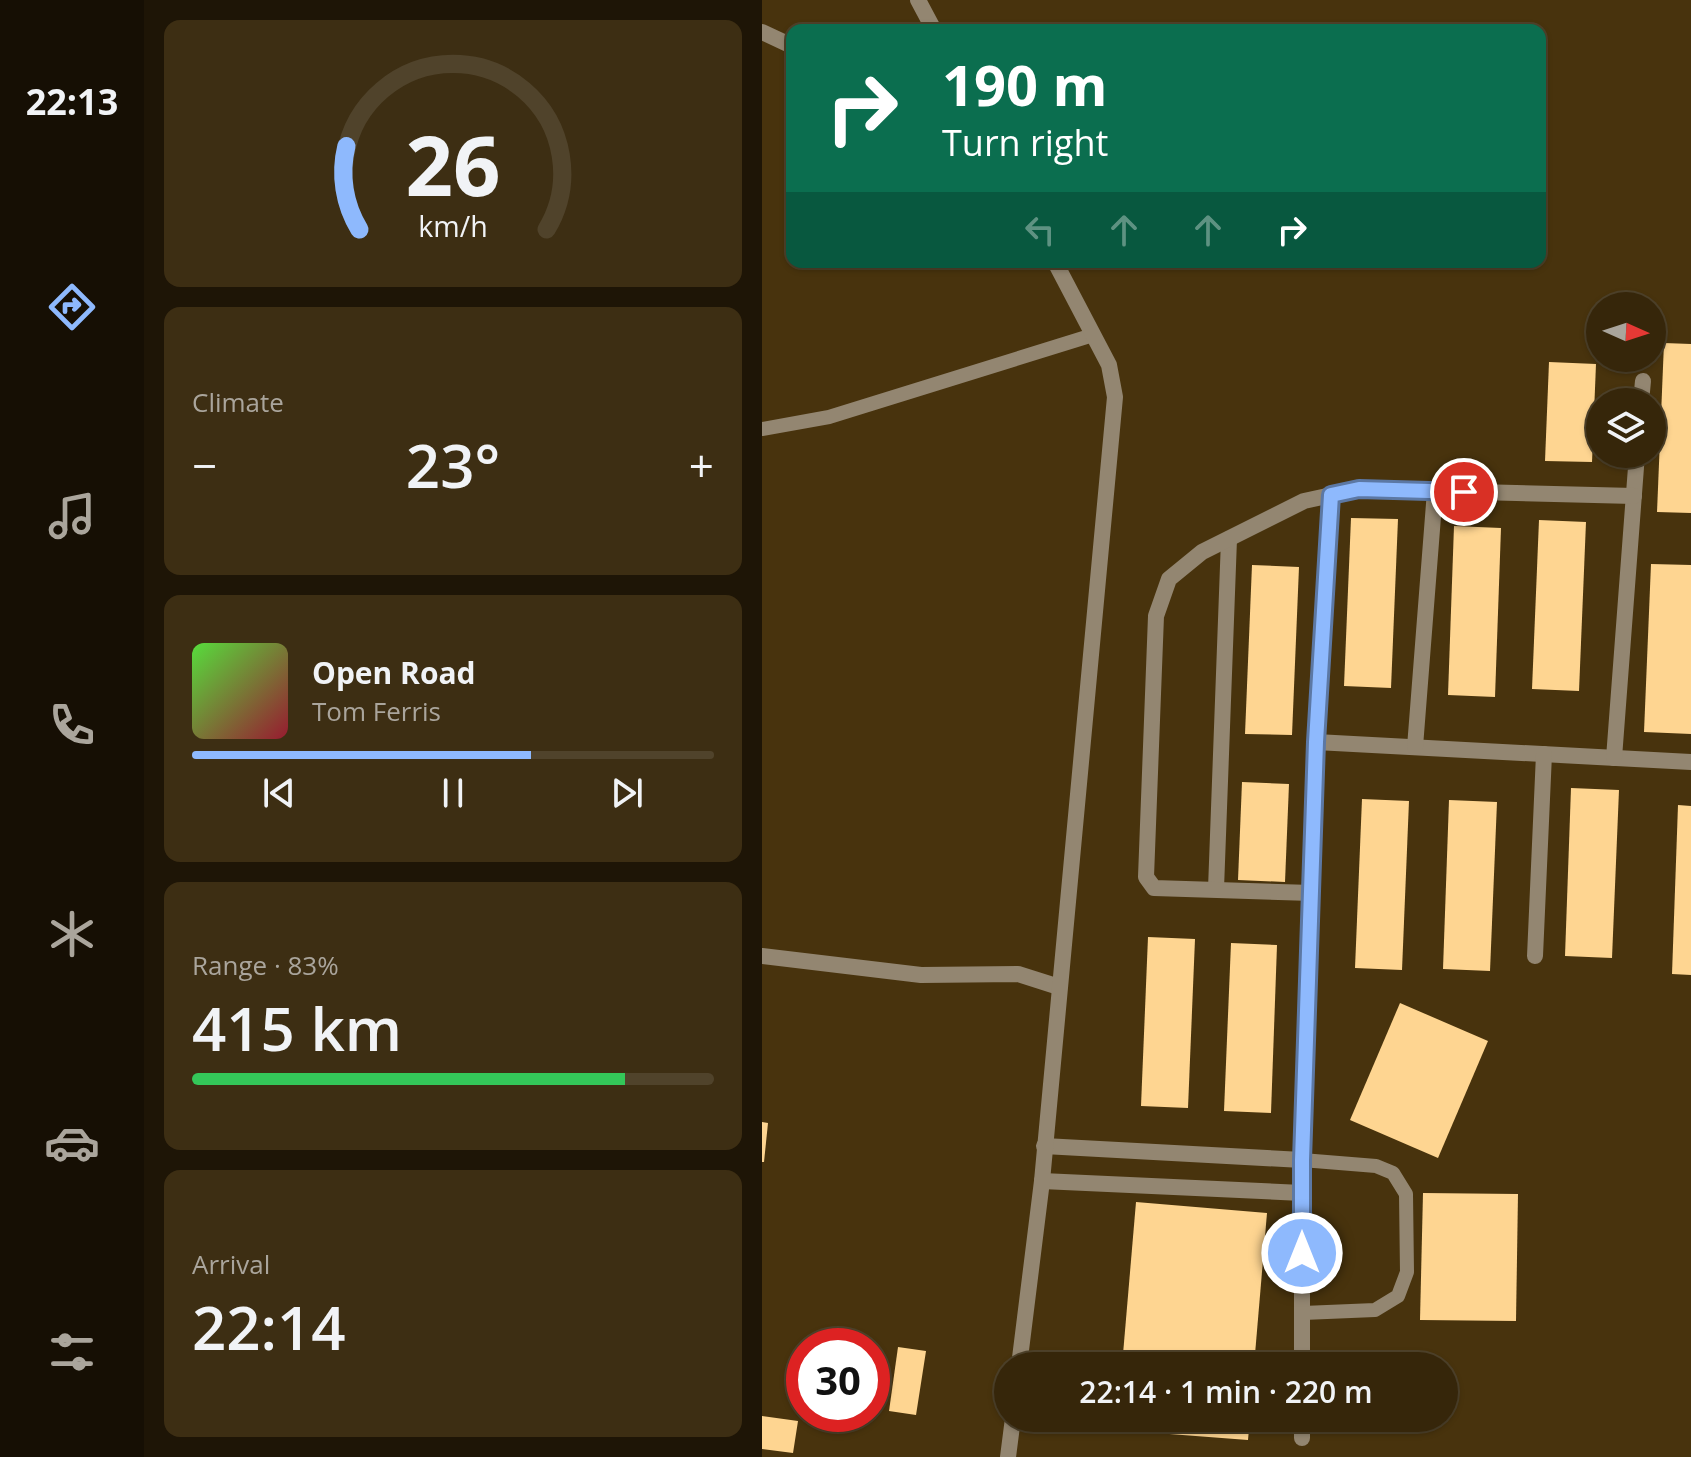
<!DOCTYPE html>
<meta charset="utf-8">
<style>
:root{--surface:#36260a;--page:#3d2e13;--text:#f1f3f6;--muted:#aaa59c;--line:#50432b;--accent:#8eb9fd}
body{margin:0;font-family:"Open Sans",sans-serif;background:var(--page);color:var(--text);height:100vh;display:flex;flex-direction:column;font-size:30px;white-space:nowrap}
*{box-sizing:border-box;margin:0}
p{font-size:26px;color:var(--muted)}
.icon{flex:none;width:44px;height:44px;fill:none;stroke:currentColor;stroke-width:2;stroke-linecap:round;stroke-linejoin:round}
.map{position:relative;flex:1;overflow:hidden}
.drawer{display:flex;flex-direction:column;gap:20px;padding:20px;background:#1e1506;width:618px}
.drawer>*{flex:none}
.hud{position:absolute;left:24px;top:24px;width:760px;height:244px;border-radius:16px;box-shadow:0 2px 6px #0004,0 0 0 2px var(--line);background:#0b6e4f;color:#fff;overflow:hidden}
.needle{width:52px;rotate:93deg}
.controls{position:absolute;left:824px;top:292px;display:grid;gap:16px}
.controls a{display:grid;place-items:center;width:80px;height:80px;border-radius:50%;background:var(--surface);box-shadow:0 2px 6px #0004,0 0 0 2px var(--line);font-size:40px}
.speed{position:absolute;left:24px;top:1328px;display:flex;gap:16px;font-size:40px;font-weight:700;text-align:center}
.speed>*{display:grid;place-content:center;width:104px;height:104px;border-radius:50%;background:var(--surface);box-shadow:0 2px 6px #0004,0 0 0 2px var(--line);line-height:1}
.speed .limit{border:12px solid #d22;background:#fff;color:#111}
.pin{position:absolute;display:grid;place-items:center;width:68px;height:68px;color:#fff;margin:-34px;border:4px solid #fff;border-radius:50%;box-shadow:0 2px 8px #0007}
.me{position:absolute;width:88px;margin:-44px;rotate:0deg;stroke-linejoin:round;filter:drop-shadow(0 0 6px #0008)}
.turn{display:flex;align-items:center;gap:28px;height:168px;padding:0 24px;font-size:36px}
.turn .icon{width:104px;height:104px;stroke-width:2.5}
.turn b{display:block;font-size:56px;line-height:68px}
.lanes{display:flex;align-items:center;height:76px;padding:0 24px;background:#0003;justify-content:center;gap:40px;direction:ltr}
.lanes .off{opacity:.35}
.big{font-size:60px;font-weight:600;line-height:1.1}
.drawer .tile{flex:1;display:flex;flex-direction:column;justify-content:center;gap:12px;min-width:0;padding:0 28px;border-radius:16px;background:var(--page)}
.drawer .dial{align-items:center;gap:0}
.dial svg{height:208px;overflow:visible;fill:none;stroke:var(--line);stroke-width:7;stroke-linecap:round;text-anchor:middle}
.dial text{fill:var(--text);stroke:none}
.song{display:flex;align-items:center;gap:24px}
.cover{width:96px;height:96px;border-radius:12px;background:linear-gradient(135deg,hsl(110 70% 55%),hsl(350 70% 35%))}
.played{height:8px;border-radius:4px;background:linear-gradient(90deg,var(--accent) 65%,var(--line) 65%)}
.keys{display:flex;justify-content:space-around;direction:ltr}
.heat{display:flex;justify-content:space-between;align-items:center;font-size:44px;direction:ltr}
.charge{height:12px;border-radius:6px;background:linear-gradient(90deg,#34c759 83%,var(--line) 0)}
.trip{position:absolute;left:232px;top:1352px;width:464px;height:80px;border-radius:40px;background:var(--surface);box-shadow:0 2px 6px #0004,0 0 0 2px var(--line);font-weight:600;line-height:80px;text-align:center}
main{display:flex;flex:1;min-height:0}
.menu{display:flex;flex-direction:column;width:144px;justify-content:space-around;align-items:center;background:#160f04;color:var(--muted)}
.menu .icon{width:56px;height:56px}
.menu .on{color:var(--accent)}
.menu b{font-size:36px;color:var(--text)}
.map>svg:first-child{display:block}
.building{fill:#fed591}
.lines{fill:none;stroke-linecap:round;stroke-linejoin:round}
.service{stroke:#938671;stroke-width:14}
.minor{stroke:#938671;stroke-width:16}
.route-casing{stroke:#5c78a4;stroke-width:20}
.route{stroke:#8eb9fd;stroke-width:14}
</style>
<main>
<nav class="menu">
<b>22:13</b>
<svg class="icon on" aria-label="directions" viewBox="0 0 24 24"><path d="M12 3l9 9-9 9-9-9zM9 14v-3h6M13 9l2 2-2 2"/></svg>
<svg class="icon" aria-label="music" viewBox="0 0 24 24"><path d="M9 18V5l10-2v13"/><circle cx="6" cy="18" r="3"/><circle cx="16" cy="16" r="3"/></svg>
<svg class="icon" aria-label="phone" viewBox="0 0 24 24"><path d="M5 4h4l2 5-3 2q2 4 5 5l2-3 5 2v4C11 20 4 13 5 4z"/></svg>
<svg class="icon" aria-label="climate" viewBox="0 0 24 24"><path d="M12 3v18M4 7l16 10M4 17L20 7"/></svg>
<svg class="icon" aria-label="car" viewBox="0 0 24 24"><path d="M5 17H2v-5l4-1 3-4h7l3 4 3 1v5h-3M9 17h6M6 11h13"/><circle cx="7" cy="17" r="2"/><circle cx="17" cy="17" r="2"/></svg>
<svg class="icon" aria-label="filters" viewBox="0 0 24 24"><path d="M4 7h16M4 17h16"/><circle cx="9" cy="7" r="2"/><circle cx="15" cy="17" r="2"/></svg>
</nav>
<section class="drawer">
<div class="tile dial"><svg viewBox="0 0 100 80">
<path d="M14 69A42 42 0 1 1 86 69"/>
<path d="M14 69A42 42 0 0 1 9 37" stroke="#8eb9fd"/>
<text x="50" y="56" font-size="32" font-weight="700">26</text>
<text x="50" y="72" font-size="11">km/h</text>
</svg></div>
<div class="tile"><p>Climate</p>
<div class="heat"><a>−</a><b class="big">23°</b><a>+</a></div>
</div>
<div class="tile">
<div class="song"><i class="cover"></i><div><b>Open Road</b><p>Tom Ferris</p></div></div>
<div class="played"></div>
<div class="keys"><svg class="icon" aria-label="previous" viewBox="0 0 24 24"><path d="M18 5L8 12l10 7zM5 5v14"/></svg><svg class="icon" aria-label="pause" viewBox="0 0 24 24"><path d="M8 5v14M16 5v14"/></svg><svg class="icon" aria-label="next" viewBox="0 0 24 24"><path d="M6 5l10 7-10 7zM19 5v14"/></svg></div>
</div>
<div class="tile"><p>Range · 83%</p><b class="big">415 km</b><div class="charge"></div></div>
<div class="tile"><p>Arrival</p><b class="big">22:14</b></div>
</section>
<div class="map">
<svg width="929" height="1457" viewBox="0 0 929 1457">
<rect width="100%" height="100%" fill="#48330d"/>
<g class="building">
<polygon points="902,343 929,344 929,513 895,512"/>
<polygon points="787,362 834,364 830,462 783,461"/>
<polygon points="589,518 636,519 629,688 582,686"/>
<polygon points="777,520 824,522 817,691 770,689"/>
<polygon points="692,526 739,528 733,697 686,695"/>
<polygon points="889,564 929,565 929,734 882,732"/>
<polygon points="490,565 537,567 530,735 483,734"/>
<polygon points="480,782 527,784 523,882 476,880"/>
<polygon points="809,788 857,790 850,958 803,956"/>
<polygon points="600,799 647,801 640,970 593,968"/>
<polygon points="687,800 735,802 728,971 681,969"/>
<polygon points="916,805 929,806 929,975 910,974"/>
<polygon points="386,937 433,939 426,1108 379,1106"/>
<polygon points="469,943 515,945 509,1113 462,1111"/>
<polygon points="638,1003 726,1041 676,1158 588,1120"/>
<polygon points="0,1122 6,1123 2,1162 0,1162"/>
<polygon points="661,1193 756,1194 754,1321 658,1320"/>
<polygon points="374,1202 505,1213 492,1366 360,1366"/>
<polygon points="136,1347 164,1351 154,1415 127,1411"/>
<polygon points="0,1416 36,1421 31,1453 0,1449"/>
<polygon points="356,1418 488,1418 486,1440 355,1430"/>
</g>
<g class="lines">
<g class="service">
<polyline points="0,429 67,417 331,335"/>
<polyline points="540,1160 614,1166 631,1173 644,1194 645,1272 636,1296 613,1310 541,1313"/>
</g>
<g class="minor">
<polyline points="156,0 172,30"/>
<polyline points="0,32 30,46"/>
<polyline points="879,402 881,381"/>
<polyline points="554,742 929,762"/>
<polyline points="653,747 673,491"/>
<polyline points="852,758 875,454"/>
<polyline points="454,889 467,539"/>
<polyline points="550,893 392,888 384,877 394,616 407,579 440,552 542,501 597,489 872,496"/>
<polyline points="0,956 159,975 256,974 297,987"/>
<polyline points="773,956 782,754"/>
<polyline points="282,1146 540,1160"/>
<polyline points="280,1181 540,1193"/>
<polyline points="257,1366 280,1181 353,397 347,365 293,262"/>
<polyline points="540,1366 540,1160 554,742 569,495"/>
<polyline points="540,1438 540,1418"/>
<polyline points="246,1457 251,1418"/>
</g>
</g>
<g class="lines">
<g class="route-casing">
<polyline id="route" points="540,1253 540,1160 554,742 569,495 597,489 702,492"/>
</g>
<use href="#route" class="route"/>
</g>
</svg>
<div class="controls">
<a><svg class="needle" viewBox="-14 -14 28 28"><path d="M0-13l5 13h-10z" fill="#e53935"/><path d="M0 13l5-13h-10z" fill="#aaa59c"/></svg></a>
<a><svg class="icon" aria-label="layers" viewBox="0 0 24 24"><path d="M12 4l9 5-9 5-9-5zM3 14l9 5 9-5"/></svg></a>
</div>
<div class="speed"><div class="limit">30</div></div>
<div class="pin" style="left:702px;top:492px;background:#d93025"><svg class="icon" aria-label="arrive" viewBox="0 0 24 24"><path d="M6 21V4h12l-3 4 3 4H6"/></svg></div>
<svg class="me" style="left:540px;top:1253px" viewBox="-20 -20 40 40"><circle r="17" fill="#8eb9fd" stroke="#fff" stroke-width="3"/><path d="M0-11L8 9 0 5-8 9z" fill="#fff"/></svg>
<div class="trip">22:14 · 1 min · 220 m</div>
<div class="hud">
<div class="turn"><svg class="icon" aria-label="right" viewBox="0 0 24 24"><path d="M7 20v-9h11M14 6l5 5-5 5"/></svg><div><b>190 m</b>Turn right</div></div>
<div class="lanes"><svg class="icon off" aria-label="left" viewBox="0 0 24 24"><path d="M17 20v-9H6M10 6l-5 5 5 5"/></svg><svg class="icon off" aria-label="ahead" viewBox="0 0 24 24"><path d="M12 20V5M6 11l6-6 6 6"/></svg><svg class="icon off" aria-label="ahead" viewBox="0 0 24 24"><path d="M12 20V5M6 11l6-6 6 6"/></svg><svg class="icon" aria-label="right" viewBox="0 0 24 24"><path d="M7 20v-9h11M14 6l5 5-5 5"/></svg></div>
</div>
</div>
</main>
